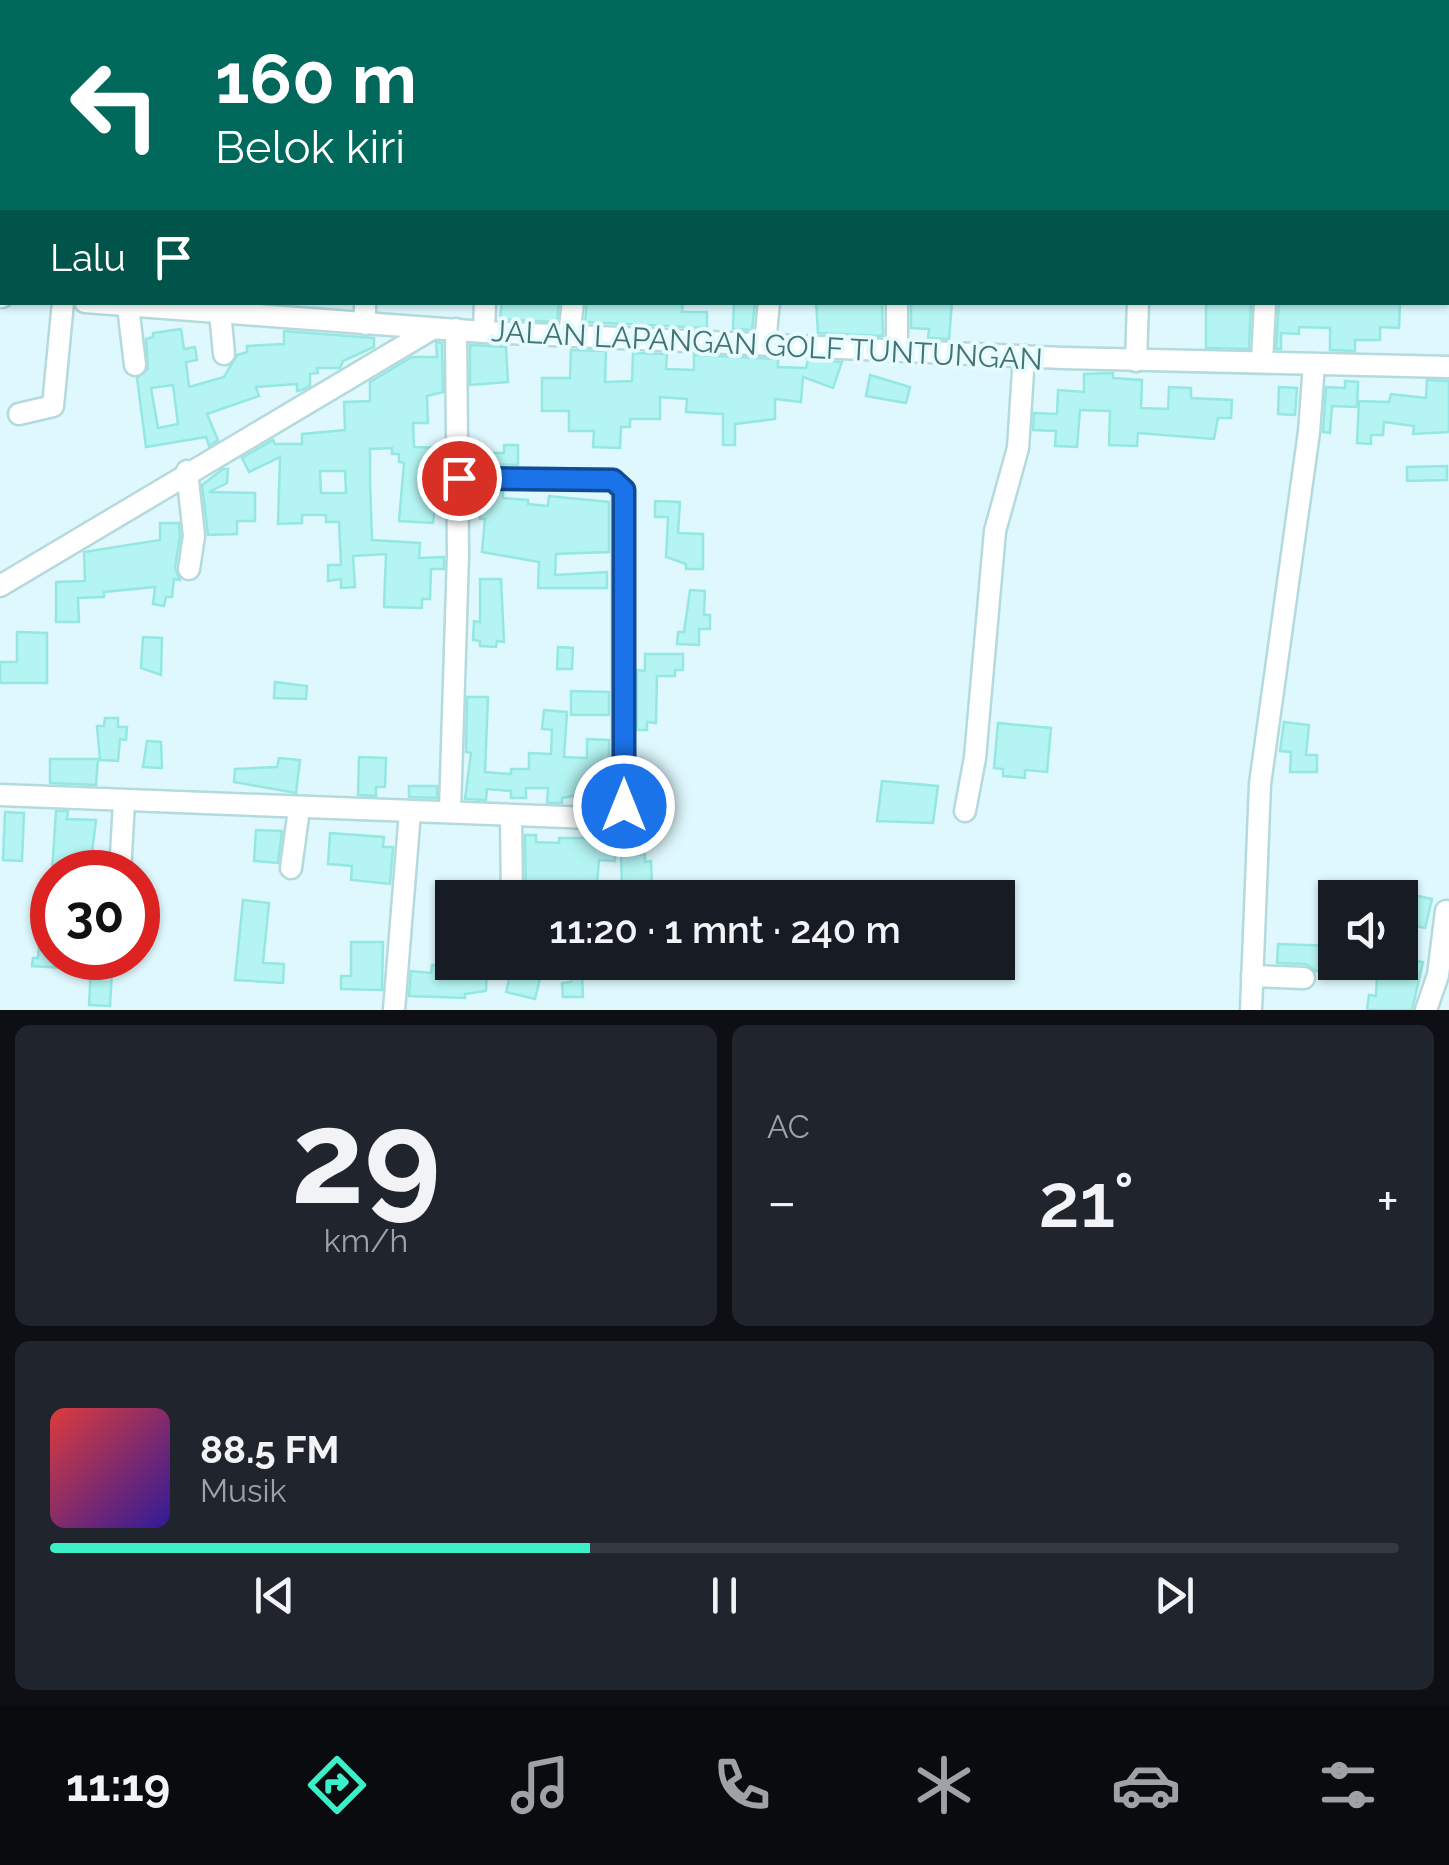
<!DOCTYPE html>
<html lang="id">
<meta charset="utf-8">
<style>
:root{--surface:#171b24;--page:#20242c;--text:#f1f3f6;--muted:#9ea1a6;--line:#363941;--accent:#3befc8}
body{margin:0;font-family:Raleway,sans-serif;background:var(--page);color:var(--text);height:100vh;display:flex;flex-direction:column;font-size:38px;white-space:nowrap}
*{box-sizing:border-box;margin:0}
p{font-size:32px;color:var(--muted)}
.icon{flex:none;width:55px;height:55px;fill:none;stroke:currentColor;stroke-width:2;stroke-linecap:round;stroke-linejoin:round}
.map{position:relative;height:1010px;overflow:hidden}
.panel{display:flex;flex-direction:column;gap:15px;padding:15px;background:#0d0f14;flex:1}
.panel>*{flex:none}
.hud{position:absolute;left:0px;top:0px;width:1450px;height:305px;box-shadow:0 2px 8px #0004;background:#00695c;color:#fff;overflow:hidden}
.buttons{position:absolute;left:1318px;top:880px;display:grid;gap:20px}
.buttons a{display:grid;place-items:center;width:100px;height:100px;border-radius:0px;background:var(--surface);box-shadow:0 2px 8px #0004;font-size:50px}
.speed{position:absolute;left:30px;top:850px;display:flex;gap:20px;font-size:50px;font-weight:700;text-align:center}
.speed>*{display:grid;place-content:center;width:130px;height:130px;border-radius:50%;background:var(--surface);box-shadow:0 2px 8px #0004;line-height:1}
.speed .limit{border:15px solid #d22;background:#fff;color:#111}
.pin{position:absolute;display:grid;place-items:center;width:85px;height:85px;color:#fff;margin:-42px;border:5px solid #fff;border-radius:50%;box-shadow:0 2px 10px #0007}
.me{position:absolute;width:110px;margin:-55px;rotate:0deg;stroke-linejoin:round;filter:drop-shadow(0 0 8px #0008)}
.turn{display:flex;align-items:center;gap:35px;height:210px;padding:0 50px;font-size:45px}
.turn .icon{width:130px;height:130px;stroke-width:2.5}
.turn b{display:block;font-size:70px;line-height:85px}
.then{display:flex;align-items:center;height:95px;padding:0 50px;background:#0003;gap:20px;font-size:38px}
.big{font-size:75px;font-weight:600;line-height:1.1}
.panel .widget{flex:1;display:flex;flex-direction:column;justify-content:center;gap:15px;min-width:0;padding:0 35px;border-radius:15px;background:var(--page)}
.panel .dial{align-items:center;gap:0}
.dial b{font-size:130px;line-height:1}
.song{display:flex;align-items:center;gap:30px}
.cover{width:120px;height:120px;border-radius:15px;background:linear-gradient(135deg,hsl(0 70% 55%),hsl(250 70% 35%))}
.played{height:10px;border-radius:5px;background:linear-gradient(90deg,var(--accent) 40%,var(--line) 40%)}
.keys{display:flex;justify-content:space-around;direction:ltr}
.heat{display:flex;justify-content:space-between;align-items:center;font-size:55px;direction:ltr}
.panel .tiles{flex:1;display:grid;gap:15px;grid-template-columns:1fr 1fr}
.widget:last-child{grid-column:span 2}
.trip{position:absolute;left:435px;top:880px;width:580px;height:100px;border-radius:0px;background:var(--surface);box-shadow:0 2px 8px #0004;font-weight:600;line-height:100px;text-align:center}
.tab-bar{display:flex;height:160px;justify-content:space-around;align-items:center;background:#090b0e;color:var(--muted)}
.tab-bar .icon{width:70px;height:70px}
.tab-bar .on{color:var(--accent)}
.tab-bar b{font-size:45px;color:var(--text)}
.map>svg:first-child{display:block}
.building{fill:#b4f4f2;stroke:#94e7e3;stroke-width:2.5;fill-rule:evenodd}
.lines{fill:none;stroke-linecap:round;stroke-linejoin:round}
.minor-casing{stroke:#b5dadc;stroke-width:25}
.minor{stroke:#fff;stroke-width:20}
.route-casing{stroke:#114b97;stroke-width:25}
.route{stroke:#1a73e8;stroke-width:18}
.labels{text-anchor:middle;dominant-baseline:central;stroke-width:8;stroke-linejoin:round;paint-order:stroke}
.street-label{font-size:30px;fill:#457470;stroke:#e5fbff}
</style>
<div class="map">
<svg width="1449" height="1010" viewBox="0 0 1449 1010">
<rect width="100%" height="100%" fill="#def8fd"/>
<g class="building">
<polygon points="502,302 559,302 557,322 500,319"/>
<polygon points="587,302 683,302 682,312 707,312 707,328 585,322"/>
<polygon points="734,302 755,302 752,330 733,329"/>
<polygon points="816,302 882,302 883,336 818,333"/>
<polygon points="911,302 952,302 949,339 928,338 929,329 911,328"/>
<polygon points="1235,302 1251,302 1249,349 1206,348 1206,303"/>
<polygon points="1279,302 1400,302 1399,328 1380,327 1380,340 1355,340 1355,351 1330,350 1330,328 1299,327 1299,334 1281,333 1281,349 1276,349"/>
<path d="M181 329 184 349 195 347 197 360 186 362 189 387 224 377 237 355 247 352V346L284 344V331L374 338V347L343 361 340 368H317L318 373 310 374V386L302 390 297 391V384L256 387 259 396 207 414 218 440 209 446 206 437 146 447 137 378 148 369 146 339 153 337V333ZM173 385 178 424 158 428 151 388Z"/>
<path d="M436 342 442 343 443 392 427 396 428 423H413L414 447 443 448 433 523 399 521 404 463 399 462V454H392V448L370 449V483L372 540 420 543 419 558 444 557V569H431L430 599H422V608L384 607 386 554 353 556 355 587 341 588V579L328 581V565H341L339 522H326V515H302V523L278 524 280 457 249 472 242 458 273 440 275 444H302V434L345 430 344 402 370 401V382L412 357H437ZM320 471H345L346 493H321Z"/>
<polygon points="470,345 506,347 508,382 470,385"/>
<polygon points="571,350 606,351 605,382 632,381 633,353 667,354 666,369 694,370 694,355 778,359 778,367 806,368 808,360 842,362 833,388 803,377 801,402 775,399 775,419 735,424 735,445 723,445 723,414 686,412 687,399 660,397 660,419 630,419 630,427 621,427 620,448 593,447 594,431 569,431 569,411 542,411 542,378 570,378"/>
<polygon points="1113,373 1113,378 1142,380 1141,408 1168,409 1169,387 1191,388 1191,398 1232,400 1231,418 1218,418 1214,439 1138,433 1137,446 1109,445 1110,411 1080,410 1077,447 1055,446 1056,431 1033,430 1034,413 1057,414 1058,390 1084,392 1084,374"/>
<polygon points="870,375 910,387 906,403 866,396"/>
<polygon points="1427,380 1449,381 1449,432 1413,434 1414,426 1384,422 1383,435 1371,435 1371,444 1357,443 1359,401 1389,402 1391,394 1426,398"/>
<polygon points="1345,381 1358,382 1357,407 1332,406 1330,433 1323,432 1326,387 1345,388"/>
<polygon points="1279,387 1297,388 1295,415 1278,414"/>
<polygon points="504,445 518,445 518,465 471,464 477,453 504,453"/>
<polygon points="1447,466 1447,480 1407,481 1407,467"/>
<polygon points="223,469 228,469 227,483 209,492 255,493 255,521 237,521 237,534 208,535 202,485"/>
<polygon points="471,492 503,492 503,498 528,500 528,504 548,506 549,496 609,502 609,552 556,554 555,575 607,572 607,588 538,588 539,562 482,552 485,519 480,519 481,496"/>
<polygon points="655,501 680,502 678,533 703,534 703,569 686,569 686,564 666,557 668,517 655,517"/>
<polygon points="160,523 179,523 180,536 175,568 180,580 174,579 172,597 166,597 164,606 153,604 155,587 104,592 104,597 78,598 79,622 56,622 56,582 85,581 84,552 160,540"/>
<polygon points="480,579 501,579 504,642 497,641 496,647 480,646 480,641 473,640 474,621 480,622"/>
<polygon points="690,590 705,591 704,615 710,615 710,629 699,629 699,645 677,644 678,632 684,632"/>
<polygon points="17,632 47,633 47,683 0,683 0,662 17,662"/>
<polygon points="143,637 162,638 161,675 141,668"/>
<polygon points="558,647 573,648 572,669 557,669"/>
<polygon points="645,654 683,654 683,670 675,670 675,676 657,676 656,723 647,722 647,730 637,730 637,670 645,671"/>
<polygon points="275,682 307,686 306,699 274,698"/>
<polygon points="571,691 609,692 609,715 571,715"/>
<polygon points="467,697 488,697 485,772 511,774 511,769 529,769 529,753 551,754 552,730 542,729 544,710 567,712 564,757 587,758 587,739 609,740 609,796 583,794 562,798 562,803 547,803 548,788 526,788 526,798 511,798 511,791 487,789 486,800 465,799 471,753 466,752"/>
<polygon points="105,718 118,718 118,727 127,727 126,740 120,739 118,761 100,760 97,726 104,726"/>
<polygon points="1284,722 1309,725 1306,755 1317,755 1317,772 1290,772 1291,752 1280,751"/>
<polygon points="998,723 1051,728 1047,772 1025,770 1025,778 1003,776 1003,769 994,768"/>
<polygon points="147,741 161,742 162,768 143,767"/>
<polygon points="359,757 386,758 385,787 376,787 376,796 358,795"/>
<polygon points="279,758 300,760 296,793 234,782 235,769 277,767"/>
<polygon points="50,759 98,759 96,785 50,783"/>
<polygon points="882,781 938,786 933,823 877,821"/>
<polygon points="409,786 437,786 437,798 409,797"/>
<polygon points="56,811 68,811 67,819 96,820 90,869 52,872"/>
<polygon points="5,812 24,813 22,861 3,860"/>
<polygon points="256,830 282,831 278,863 254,861"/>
<polygon points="330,833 384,837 383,847 393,847 390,884 351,880 352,866 328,864"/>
<polygon points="525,835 536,835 536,842 559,843 559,838 586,838 587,835 617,837 615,861 599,860 597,883 579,881 579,892 563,898 526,898"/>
<polygon points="645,854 645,862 651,861 652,885 622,886 621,855"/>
<polygon points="44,888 52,888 52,958 64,958 63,968 32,966 33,958 38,958"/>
<polygon points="1413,895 1432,899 1425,928 1407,924"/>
<polygon points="243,900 269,903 263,963 284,964 283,983 235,980"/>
<polygon points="351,942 383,942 382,990 341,989 341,976 351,976"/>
<polygon points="1278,944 1335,946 1335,962 1400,962 1401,959 1423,962 1412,1010 1367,1010 1369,995 1376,996 1377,974 1316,971 1306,964 1277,963"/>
<polygon points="513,962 544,962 535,999 506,992"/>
<polygon points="432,965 479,966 479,970 487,971 486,991 465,994 465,998 409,996 411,971 431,973"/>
<polygon points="91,968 112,969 110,1006 89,1005"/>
<polygon points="582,973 583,997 563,997 562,983 571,982 571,974"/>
</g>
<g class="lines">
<g class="minor-casing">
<g id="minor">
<polyline points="1278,0 1278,2"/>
<polyline points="47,2 47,0"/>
<polyline points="493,2 493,0"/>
<polyline points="826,2 826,0"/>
<polyline points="1152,2 1152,0"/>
<polyline points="1448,147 1449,147"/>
<polyline points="0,296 2,297"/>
<polyline points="85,302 484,332 1063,358 1449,367"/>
<polyline points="128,306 135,365"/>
<polyline points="220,312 224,354"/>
<polyline points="365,324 365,302"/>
<polyline points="484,332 485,302"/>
<polyline points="569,336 573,302"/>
<polyline points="765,343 769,302"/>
<polyline points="897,347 897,302"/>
<polyline points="1136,361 1138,302"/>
<polyline points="1262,362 1265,302"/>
<polyline points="19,414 53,406 63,302"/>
<polyline points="187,471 194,536 189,569"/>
<polyline points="0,586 432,329"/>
<polyline points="0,795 617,819 623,806 623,490 613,480 459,478"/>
<polyline points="450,810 458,555 456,329"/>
<polyline points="965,811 975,758 995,531 1018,448 1024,356"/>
<polyline points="511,816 512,898"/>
<polyline points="291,868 299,809"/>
<polyline points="120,872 124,802"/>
<polyline points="1252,976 1304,978"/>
<polyline points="394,1010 410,812"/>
<polyline points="1251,1010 1260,784 1309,432 1314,364"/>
<polyline points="1426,1010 1438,975 1446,911"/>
</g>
</g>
<use href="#minor" class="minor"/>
</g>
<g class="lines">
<g class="route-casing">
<polyline id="route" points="459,478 613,480 624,490 624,806"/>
</g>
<use href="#route" class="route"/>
</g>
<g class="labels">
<g class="street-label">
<text transform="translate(767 345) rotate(3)">JALAN LAPANGAN GOLF TUNTUNGAN</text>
</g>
</g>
</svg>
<div class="buttons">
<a><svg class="icon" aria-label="sound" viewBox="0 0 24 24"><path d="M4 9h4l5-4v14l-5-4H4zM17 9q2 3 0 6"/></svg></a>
</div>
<div class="speed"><div class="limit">30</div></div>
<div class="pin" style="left:459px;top:478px;background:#d93025"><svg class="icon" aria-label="arrive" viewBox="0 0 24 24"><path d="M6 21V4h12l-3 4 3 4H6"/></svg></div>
<svg class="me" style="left:624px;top:806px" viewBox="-20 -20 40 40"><circle r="17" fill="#1a73e8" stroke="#fff" stroke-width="3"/><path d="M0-11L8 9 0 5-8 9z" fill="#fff"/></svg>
<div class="trip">11:20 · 1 mnt · 240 m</div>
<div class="hud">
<div class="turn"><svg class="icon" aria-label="left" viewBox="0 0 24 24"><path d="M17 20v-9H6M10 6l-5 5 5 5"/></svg><div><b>160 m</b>Belok kiri</div></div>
<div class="then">Lalu<svg class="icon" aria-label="arrive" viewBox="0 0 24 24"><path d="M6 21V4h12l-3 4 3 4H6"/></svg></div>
</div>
</div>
<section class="panel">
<div class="tiles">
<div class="widget dial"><b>29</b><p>km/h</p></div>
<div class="widget"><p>AC</p>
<div class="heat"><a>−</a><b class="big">21°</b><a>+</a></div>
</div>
<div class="widget">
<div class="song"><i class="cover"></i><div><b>88.5 FM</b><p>Musik</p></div></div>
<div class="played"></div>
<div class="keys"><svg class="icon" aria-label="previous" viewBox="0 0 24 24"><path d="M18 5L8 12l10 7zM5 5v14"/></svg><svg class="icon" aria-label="pause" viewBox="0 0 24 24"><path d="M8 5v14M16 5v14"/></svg><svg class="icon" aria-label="next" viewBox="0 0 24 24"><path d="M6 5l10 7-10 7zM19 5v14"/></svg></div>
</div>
</div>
</section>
<nav class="tab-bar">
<b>11:19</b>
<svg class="icon on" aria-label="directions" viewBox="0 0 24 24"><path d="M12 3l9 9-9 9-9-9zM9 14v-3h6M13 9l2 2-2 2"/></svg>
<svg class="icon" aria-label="music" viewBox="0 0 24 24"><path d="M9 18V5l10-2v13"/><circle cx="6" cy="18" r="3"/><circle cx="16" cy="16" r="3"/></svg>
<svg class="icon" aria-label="phone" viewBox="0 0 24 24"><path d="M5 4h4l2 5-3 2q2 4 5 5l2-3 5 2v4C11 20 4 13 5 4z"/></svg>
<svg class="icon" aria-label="climate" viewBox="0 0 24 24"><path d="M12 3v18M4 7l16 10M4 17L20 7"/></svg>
<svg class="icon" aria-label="car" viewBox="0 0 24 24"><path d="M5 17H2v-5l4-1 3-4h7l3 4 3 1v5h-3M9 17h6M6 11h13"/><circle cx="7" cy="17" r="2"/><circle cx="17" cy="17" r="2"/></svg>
<svg class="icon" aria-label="filters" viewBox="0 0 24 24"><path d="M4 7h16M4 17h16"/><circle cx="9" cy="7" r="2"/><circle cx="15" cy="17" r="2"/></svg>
</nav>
